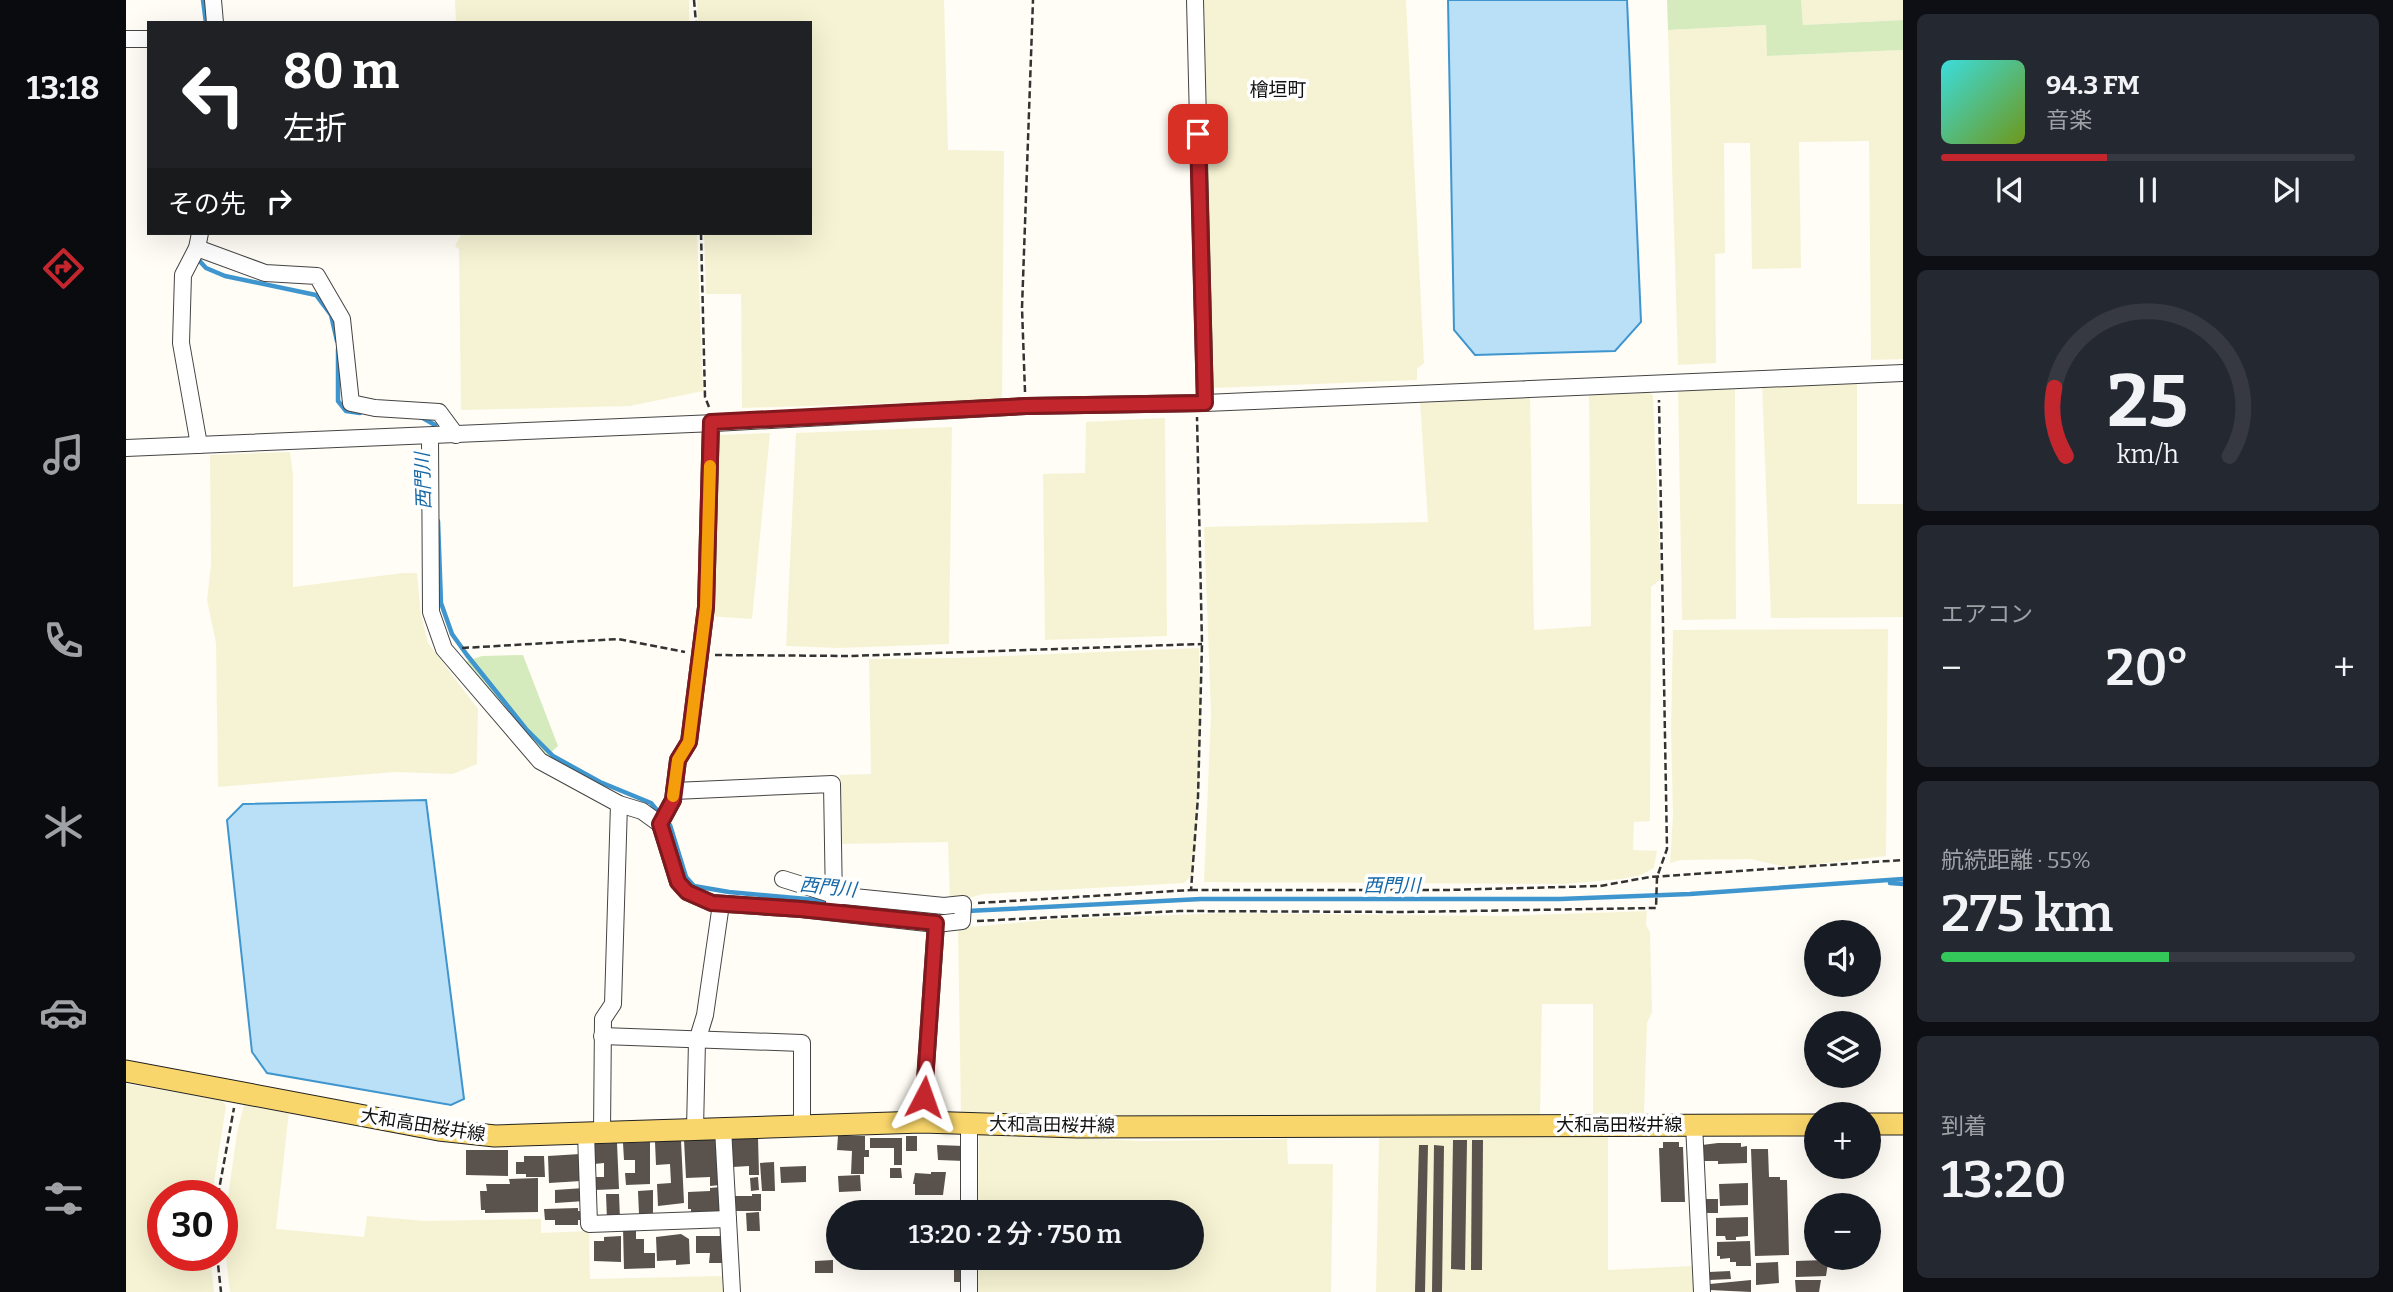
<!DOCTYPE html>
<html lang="ja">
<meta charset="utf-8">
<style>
:root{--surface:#171b24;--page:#242831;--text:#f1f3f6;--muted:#9ea1a6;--line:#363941;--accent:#c4262e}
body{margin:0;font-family:Bitter,"Noto Sans JP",serif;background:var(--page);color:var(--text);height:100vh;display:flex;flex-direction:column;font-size:26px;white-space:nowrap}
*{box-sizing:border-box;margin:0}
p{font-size:23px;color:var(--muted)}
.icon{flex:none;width:38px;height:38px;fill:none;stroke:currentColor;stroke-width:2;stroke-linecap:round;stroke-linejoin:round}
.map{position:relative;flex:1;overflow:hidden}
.drawer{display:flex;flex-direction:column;gap:14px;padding:14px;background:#0d0f14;width:490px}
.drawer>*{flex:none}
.banner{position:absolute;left:21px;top:21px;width:665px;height:214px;border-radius:0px;box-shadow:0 7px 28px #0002;background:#202124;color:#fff;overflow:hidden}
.buttons{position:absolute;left:1678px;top:920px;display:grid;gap:14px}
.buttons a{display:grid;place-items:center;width:77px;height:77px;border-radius:50%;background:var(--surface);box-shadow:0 7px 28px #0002;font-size:35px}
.speed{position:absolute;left:21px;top:1180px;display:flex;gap:14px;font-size:35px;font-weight:700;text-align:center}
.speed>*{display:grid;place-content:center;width:91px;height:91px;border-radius:50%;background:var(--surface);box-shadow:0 7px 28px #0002;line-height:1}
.speed .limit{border:10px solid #d22;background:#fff;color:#111}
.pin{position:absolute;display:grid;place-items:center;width:60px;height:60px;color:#fff;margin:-30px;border-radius:14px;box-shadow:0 4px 10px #0006}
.me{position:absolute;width:77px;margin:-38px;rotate:4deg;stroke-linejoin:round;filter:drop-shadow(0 0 5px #0008)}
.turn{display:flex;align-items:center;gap:24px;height:147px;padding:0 21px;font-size:32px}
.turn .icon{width:91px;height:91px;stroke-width:2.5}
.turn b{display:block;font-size:49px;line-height:60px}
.then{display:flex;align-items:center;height:66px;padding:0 21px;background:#0003;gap:14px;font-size:26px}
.big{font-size:52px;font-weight:600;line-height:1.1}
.drawer .card{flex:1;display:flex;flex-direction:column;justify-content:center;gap:10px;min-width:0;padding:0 24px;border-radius:10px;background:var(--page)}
.drawer .dial{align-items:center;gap:0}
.dial svg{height:182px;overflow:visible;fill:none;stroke:var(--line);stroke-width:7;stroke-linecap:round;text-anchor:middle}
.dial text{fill:var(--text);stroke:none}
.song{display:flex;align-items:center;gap:21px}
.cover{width:84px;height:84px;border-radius:10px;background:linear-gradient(135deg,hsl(180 70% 55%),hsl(80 70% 35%))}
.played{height:7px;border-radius:4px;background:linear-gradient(90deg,var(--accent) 40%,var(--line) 40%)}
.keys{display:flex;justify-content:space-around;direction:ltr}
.heat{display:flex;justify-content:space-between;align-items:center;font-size:38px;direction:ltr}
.charge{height:10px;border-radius:5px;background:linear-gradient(90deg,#34c759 55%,var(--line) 0)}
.trip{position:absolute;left:700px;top:1200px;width:378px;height:70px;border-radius:35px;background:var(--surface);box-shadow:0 7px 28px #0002;font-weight:600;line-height:70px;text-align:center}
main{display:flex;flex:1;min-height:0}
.menu{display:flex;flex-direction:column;width:126px;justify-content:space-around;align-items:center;background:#090b0e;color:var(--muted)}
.menu .icon{width:49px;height:49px}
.menu .active{color:var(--accent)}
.menu b{font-size:32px;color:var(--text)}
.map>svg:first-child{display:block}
.farmland{fill:#f6f3d4}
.green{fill:#d5ebbd}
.water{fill:#b9e0f7;stroke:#3f96cf;stroke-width:2}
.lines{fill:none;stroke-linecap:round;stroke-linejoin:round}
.stream{stroke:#3f96cf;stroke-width:4.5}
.building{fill:#5a524d}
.minor-casing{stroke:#444;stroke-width:18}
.major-casing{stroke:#222;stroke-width:23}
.path{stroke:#333;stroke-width:2.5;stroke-dasharray:7 3.5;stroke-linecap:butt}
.minor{stroke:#fff;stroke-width:16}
.major{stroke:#f9d66b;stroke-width:21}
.route-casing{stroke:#7f191e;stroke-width:18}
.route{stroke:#c4262e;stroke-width:12}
.slow{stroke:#f59e0b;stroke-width:12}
.labels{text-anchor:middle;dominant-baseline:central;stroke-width:7;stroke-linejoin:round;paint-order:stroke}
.street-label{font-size:18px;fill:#111;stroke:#fff}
.neighbourhood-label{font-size:19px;fill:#111;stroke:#fff}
.water-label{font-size:19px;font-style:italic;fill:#1768a6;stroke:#fff}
</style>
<main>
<nav class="menu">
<b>13:18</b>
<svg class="icon active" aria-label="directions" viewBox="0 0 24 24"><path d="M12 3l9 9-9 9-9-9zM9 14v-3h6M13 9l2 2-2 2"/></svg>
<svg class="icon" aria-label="music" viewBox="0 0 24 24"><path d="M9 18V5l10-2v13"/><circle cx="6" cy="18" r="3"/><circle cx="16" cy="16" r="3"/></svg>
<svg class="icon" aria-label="phone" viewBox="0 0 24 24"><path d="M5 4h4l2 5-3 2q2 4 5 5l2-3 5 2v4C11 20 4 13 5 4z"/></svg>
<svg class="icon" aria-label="climate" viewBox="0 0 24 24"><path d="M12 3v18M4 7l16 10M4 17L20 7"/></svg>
<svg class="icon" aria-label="car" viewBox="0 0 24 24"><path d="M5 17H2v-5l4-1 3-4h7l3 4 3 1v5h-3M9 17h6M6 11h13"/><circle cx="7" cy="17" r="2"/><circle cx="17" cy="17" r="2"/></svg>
<svg class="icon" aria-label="filters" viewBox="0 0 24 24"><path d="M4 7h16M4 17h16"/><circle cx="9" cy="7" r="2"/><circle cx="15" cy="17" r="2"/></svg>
</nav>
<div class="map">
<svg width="1777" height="1292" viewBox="0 0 1777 1292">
<rect width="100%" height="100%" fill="#fffdf5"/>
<g class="farmland">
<polygon points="329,0 563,0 563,23 330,23"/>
<polygon points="571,0 818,0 822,150 878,151 876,400 616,408 615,294 580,294 578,233 684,233 684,23 572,23"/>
<polygon points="1078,0 1280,0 1298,363 1291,369 1291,380 1087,388"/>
<polygon points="1675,0 1777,0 1777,20 1677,25"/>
<polygon points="1640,25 1642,56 1777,50 1777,359 1745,360 1743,141 1673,142 1675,268 1626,269 1624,143 1598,143 1599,253 1589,254 1590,363 1552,365 1542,30"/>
<polygon points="336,233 571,233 577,391 504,406 335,410 333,249 329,246"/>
<polygon points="1731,381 1731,504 1777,504 1777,617 1645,618 1636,384"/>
<polygon points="1609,385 1610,619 1556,620 1552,387"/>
<polygon points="1523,392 1527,396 1535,579 1525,587 1524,821 1508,822 1507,850 1531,851 1528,868 1515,875 1496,879 1438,884 1078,882 1085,713 1078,527 1302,522 1294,401 1404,397 1408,630 1465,626 1463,394"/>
<polygon points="1039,418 1041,636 919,640 917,474 959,473 960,422"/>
<polygon points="826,427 823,644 713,648 660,646 670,433"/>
<polygon points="644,433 626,619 582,616 591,442 594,435"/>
<polygon points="164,452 167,475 167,587 277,573 291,573 295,615 302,643 352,709 351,764 327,774 268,772 92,787 90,643 81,600 85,564 84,455"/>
<polygon points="1762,629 1760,856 1674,866 1655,866 1625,859 1555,860 1544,863 1547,816 1545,731 1547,630"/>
<polygon points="1073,648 1075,719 1072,810 1067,874 1058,883 857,894 824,903 822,842 714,844 714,775 745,774 743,659 829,658"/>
<polygon points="1521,911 1520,925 1524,932 1526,1012 1521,1023 1518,1115 1467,1115 1467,1004 1416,1004 1414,1115 1005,1120 864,1113 835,1115 832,928 933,919 1103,913 1379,916"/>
<polygon points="0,1084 96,1100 100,1106 86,1195 37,1195 37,1255 84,1255 88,1292 0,1292"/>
<polygon points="118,1104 163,1111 150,1229 238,1237 241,1216 300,1221 415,1219 415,1233 463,1231 464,1279 597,1276 598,1292 104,1292 97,1232 111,1133"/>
<polygon points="853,1134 1018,1141 1161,1139 1162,1164 1207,1164 1205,1292 850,1292 850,1258 1066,1258 1066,1213 851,1213"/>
<polygon points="1482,1136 1482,1270 1567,1266 1569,1292 1250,1292 1253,1138"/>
</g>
<g class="green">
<polygon points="1541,0 1675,0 1677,25 1777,20 1777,50 1641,56 1640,25 1542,30"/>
<polygon points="397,655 432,746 410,766 326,666 356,656"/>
</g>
<g class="water">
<polygon points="1322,0 1501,0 1515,322 1489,351 1349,355 1328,330"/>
<polygon points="300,800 338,1099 325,1105 141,1073 126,1052 101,820 117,804"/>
</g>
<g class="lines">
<g class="stream">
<polyline points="77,0 80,23"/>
<polyline points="70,257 80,268 99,276 190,295 205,315 211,341"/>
<polyline points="212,349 212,401 220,411 234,413"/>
<polyline points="295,417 309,425 310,431"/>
<polyline points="312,521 315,603 326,634 341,655 400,729 427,756 474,782 525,803 534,814"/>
<polyline points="540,821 544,825 560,877 568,886 603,892 703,901"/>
<polyline points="1764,883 1777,884"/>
<polyline points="841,911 1075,899 1434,899 1564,894 1777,879"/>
</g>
</g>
<g class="building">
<polygon points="712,1136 739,1136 739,1150 743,1150 743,1157 738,1157 738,1174 725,1174 726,1151 711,1150"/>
<rect x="780" y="1136" width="11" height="15"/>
<polygon points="606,1138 632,1138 633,1175 623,1175 623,1166 607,1167"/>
<polygon points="744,1138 776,1138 776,1165 768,1165 768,1148 744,1148"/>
<polygon points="537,1139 555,1140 558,1203 532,1206 531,1184 545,1183 544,1164 530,1165 529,1142 537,1142"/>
<polygon points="592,1139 594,1185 584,1186 584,1177 560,1178 558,1140"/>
<polygon points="1327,1140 1341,1140 1339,1270 1325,1269"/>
<polygon points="1346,1140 1357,1140 1356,1270 1345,1270"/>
<polygon points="524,1142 524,1184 500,1185 499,1173 509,1173 509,1160 498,1160 497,1143"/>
<polygon points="1537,1142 1553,1142 1553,1147 1557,1147 1559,1202 1535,1202 1533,1148 1537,1148"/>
<polygon points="491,1143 493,1189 469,1190 469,1177 478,1177 478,1163 468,1164 468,1144"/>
<polygon points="1592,1143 1615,1143 1615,1147 1621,1146 1621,1163 1592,1164 1592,1161 1577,1161 1576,1145"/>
<polygon points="811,1145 838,1146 839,1161 812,1160"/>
<polygon points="1293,1145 1302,1145 1299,1292 1289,1292"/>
<polygon points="1308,1145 1318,1146 1316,1292 1306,1292"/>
<polygon points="1625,1149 1642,1149 1643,1177 1654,1177 1654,1180 1661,1180 1663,1255 1629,1256"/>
<polygon points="340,1150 382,1150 382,1176 340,1175"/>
<polygon points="454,1154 455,1181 423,1183 422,1156"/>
<polygon points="398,1156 418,1156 419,1177 400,1177 400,1174 390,1174 390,1162 398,1162"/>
<polygon points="648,1162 649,1191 636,1191 634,1163"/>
<polygon points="680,1166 680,1182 655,1183 654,1167"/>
<polygon points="764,1168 775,1168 776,1178 764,1178"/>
<polygon points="805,1172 820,1172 817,1195 789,1195 789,1184 787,1184 789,1173 805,1174"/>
<polygon points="734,1175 735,1191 713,1192 712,1176"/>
<polygon points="632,1177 633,1190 625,1191 624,1178"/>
<polygon points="412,1178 412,1212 359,1213 359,1210 355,1210 354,1191 361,1191 360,1184 384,1184 383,1179"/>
<polygon points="1622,1183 1622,1205 1594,1206 1593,1184"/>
<polygon points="595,1187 595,1211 577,1212 577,1216 565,1216 565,1209 562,1209 562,1192 584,1191 584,1188"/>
<polygon points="458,1188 459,1201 429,1203 429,1190"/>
<polygon points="527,1190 527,1214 513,1214 512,1191"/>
<polygon points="480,1194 493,1194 494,1219 481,1220"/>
<polygon points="626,1194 635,1194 635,1211 608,1211 608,1196 626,1196"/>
<polygon points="1579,1199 1592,1199 1592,1213 1580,1213"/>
<polygon points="808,1203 808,1213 785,1213 785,1204"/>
<polygon points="452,1208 452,1211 457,1211 457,1220 452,1220 452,1225 429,1225 429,1220 419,1220 418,1209"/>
<polygon points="633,1212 634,1231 621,1231 620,1213"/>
<polygon points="1622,1217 1622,1236 1610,1237 1610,1240 1600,1240 1599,1236 1590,1236 1590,1218"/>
<polygon points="497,1227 510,1227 510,1239 518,1239 518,1253 529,1253 529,1268 498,1269"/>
<polygon points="555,1234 563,1239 564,1264 550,1265 550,1260 531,1261 530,1237"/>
<polygon points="495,1236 495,1262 468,1261 468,1241 478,1241 478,1237"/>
<polygon points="570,1236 595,1236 596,1263 583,1263 584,1253 570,1253"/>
<polygon points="1624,1241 1625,1266 1610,1266 1610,1262 1604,1262 1604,1258 1594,1259 1594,1256 1591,1256 1591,1242"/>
<polygon points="707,1260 707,1273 689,1273 689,1261"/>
<polygon points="1698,1260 1699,1263 1702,1263 1700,1276 1670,1277 1670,1261"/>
<polygon points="1652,1262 1653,1283 1630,1285 1630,1263"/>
<rect x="828" y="1269" width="8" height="13"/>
<polygon points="1604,1271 1605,1279 1583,1280 1583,1272"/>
<polygon points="1625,1280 1625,1292 1584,1290 1584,1284"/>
<polygon points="1669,1280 1695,1280 1693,1292 1670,1292"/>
</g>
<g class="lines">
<g class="minor-casing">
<g id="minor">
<polyline points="87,0 89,23"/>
<polyline points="1069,0 1079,403"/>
<polyline points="0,39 23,39"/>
<polyline points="71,248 139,273 191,276 216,319 225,403 249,408 313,412 330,435"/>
<polyline points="304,436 305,612 318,649 414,761 493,804 516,811 534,824 552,882 561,892 586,903 675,909 810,924 836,921 837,904 818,906 708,895 657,879"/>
<polyline points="73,445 55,343 57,275 71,248 74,233"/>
<polyline points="0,448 589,423 900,406 1079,403 1777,373"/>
<polyline points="548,791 706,784 708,903"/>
<polyline points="534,824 547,800 552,760 563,742 580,607 585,422"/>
<polyline points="476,1036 676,1043 676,1126"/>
<polyline points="796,1122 810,924"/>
<polyline points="1568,1124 1576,1292"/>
<polyline points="597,1128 606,1292"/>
<polyline points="569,1129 571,1041 579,1015 595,904"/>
<polyline points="476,1132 477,1019 487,1004 493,804"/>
<polyline points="460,1133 463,1224 602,1219"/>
<polyline points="843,1213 843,1123"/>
<polyline points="843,1292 843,1258"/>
</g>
</g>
<g class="major-casing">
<g id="major">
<polyline points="0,1071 313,1130 369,1136 796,1122 951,1127 1690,1125"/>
<polyline points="1743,1124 1777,1124"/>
</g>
</g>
<g class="path">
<polyline points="568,0 570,23"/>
<polyline points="575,233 579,397 583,407"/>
<polyline points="899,392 896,308 907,0"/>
<polyline points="336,648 492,639 559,652"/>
<polyline points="589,655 724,656 1076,644"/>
<polyline points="1065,890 1321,890 1474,886 1524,877 1777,860"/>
<polyline points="852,903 1065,890 1072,797 1076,644 1071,417"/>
<polyline points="851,921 1053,911 1279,912 1530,908 1531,877 1541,849 1533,400"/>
<polyline points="92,1195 108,1108"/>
<polyline points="91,1255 95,1292"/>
</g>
<use href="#minor" class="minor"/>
<use href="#major" class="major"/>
</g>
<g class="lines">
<g class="route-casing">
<polyline id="route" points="798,1097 810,923 675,909 586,903 561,892 552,882 534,824 547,800 552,760 563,742 580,607 585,422 900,406 1079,403 1072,134"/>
</g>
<use href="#route" class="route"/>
<polyline class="slow" points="547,796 552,760 563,742 580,607 584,466"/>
</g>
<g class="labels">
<g class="street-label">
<text transform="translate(297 1125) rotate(9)">大和高田桜井線</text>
<text transform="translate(926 1125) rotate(1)">大和高田桜井線</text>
<text x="1493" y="1125">大和高田桜井線</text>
</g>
<g class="neighbourhood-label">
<text x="1152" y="89">檜垣町</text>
</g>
<g class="water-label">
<text transform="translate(297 481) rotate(-92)">西門川</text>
<text x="1266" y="885">西門川</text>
<text transform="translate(702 887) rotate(6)">西門川</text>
</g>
</g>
</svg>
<div class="buttons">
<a><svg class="icon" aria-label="sound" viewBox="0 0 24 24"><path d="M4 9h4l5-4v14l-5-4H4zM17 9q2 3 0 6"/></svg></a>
<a><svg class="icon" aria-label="layers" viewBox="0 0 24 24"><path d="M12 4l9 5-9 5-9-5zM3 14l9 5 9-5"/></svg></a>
<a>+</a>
<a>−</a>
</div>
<div class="speed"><div class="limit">30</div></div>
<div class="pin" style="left:1072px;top:134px;background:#d93025"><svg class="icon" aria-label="arrive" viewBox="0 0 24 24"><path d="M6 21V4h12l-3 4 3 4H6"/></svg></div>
<svg class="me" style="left:798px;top:1097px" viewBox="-20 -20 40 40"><path d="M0-17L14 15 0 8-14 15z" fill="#c4262e" stroke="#fff" stroke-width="4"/></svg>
<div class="trip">13:20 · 2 分 · 750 m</div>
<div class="banner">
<div class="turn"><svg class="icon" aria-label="left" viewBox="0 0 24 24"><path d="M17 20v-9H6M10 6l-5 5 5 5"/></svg><div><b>80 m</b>左折</div></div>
<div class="then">その先<svg class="icon" aria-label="right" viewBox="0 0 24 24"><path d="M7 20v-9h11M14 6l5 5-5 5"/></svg></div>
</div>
</div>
<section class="drawer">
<div class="card">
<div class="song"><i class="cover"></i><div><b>94.3 FM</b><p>音楽</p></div></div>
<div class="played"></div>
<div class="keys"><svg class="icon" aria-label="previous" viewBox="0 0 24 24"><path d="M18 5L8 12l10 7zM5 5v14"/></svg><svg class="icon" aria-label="pause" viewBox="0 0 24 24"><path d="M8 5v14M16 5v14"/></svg><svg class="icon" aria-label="next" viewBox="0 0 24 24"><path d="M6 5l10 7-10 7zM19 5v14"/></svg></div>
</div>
<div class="card dial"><svg viewBox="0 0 100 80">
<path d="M14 69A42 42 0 1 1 86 69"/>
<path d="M14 69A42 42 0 0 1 9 39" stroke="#c4262e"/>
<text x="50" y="56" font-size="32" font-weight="700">25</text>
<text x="50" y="72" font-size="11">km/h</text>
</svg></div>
<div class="card"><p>エアコン</p>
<div class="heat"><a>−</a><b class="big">20°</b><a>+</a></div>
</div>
<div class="card"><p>航続距離 · 55%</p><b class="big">275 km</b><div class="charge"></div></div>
<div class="card"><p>到着</p><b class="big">13:20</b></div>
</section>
</main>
